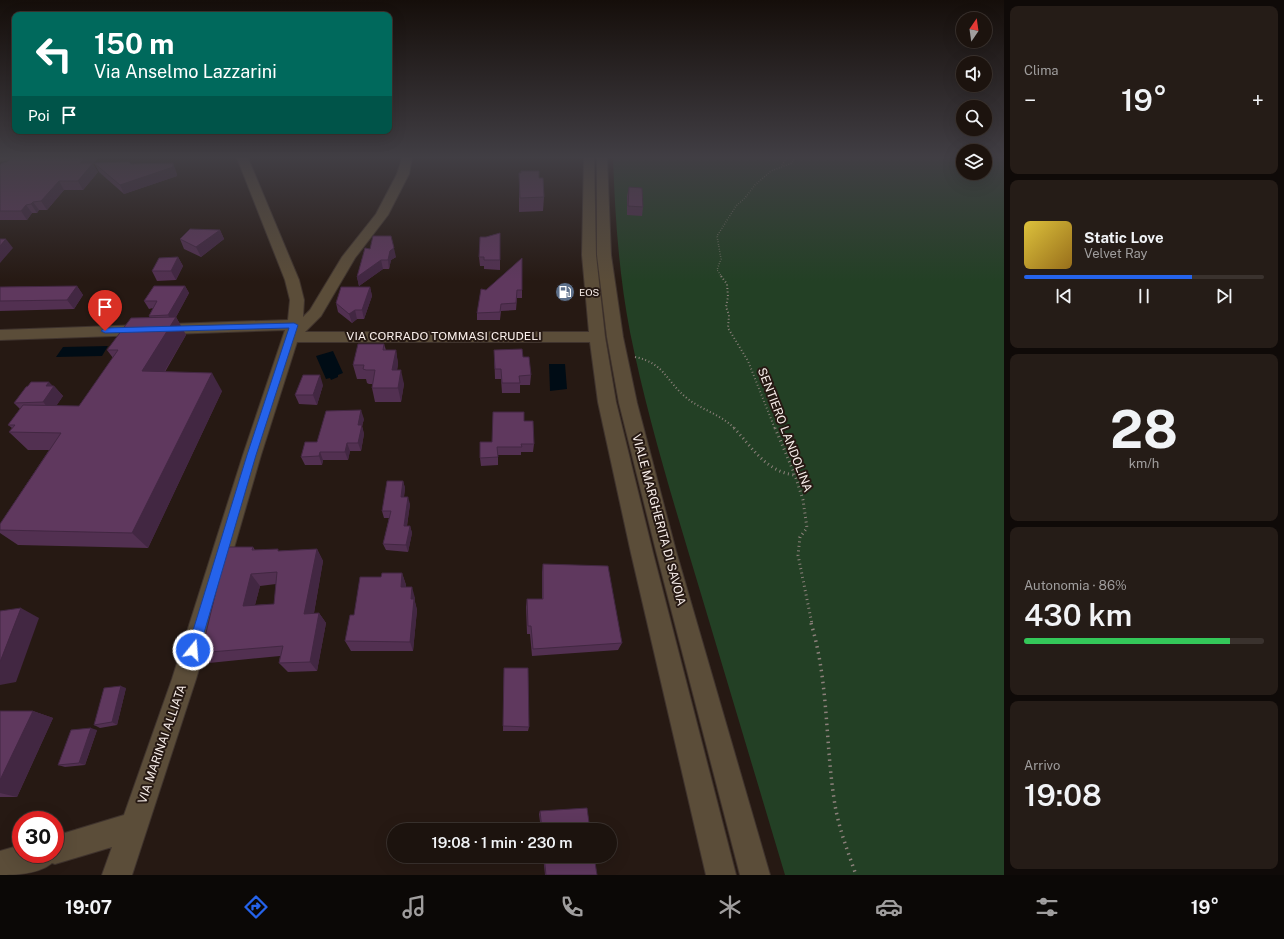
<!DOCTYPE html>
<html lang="it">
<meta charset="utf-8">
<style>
:root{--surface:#1c130e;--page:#251c17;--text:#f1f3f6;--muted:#a09e9e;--line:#3a322e;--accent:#2563eb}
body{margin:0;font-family:"Public Sans",sans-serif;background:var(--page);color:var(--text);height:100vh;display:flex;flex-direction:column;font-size:15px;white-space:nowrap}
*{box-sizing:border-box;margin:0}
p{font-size:13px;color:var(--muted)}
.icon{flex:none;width:22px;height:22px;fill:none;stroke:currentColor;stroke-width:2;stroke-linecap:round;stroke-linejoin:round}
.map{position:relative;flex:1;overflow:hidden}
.sheet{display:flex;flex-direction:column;gap:6px;padding:6px;background:#0f0a08;width:280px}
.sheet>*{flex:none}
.guide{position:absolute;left:12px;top:12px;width:380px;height:122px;border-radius:8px;box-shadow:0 4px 16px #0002,0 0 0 1px var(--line);background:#00695c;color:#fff;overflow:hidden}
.needle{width:26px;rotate:13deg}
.buttons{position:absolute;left:956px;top:12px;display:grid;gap:8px}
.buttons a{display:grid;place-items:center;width:36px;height:36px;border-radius:50%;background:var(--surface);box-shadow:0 4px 16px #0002,0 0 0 1px var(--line);font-size:20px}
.speed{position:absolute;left:12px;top:811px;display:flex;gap:8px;font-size:20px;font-weight:700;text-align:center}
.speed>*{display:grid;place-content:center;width:52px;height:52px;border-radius:50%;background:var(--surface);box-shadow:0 4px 16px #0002,0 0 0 1px var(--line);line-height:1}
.speed .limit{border:6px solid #d22;background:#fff;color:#111}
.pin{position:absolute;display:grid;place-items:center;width:34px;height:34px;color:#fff;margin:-41px -17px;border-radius:50% 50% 50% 0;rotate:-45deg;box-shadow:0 0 4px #0007}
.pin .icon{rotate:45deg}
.me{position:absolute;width:44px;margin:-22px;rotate:17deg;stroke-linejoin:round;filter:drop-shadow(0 0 3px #0008)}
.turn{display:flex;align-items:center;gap:14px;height:84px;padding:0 16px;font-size:18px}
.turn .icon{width:52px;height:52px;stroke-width:2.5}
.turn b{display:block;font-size:28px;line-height:34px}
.then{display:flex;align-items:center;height:38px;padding:0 16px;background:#0003;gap:8px;font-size:15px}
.big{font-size:30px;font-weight:600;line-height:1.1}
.sheet .widget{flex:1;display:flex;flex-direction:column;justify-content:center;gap:6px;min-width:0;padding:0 14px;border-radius:8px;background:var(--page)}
.sheet .dial{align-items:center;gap:0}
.dial b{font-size:52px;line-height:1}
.song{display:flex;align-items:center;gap:12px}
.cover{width:48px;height:48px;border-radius:6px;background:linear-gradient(135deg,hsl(50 70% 55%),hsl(40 70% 35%))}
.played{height:4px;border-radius:2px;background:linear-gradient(90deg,var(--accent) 70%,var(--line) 70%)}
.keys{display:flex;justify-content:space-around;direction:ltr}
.heat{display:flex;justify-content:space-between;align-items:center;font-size:22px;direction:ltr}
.charge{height:6px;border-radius:3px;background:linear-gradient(90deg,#34c759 86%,var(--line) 0)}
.trip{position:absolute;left:387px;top:823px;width:230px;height:40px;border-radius:20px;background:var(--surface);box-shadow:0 4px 16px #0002,0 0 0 1px var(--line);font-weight:600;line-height:40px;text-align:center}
.menu{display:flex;height:64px;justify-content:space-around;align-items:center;background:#0b0806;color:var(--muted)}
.menu .icon{width:28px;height:28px}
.menu .current{color:var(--accent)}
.menu b{font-size:18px;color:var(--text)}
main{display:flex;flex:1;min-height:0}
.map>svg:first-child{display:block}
.green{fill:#234025}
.water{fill:#000c15}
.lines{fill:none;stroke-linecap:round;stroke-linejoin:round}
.minor-casing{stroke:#3f332d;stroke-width:2}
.path-far3{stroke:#8c807b;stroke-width:1.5;stroke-dasharray:0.5 2;stroke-linecap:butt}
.path-far2{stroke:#8c807b;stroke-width:2;stroke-dasharray:1 2.5;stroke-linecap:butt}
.path-far1{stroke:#8c807b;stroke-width:3;stroke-dasharray:1 3.5;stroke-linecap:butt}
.path{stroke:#8c807b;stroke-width:3.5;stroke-dasharray:1.5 4.5;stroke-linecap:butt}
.minor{fill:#5b4d39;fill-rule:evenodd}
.wall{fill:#523051;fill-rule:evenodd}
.shaded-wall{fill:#422742}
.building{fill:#5f385e;stroke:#422742;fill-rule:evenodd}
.route{fill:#2563eb;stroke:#184099}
.labels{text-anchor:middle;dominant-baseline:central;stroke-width:4;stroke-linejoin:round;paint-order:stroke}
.far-poi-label{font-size:10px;fill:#f9efeb;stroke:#261913;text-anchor:start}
.street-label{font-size:12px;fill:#f9efeb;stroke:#261913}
</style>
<main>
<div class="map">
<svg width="1004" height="875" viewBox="0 0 1004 875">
<rect width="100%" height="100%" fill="#261913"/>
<path class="green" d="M613 158H963V173H985V158H1004V875H785C757 781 729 688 701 594 675 507 648 421 630 332 619 275 615 217 613 158Z"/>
<g class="water">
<polygon points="108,346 102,356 56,357 63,347"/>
<polygon points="333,351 343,373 338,375 338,377 331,380 330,378 326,379 316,356"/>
<polygon points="549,364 565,364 567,389 550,391"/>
</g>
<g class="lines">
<g class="minor-casing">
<g id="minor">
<polygon points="0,158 9,158 8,160 0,161"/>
<path d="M237 158H248L299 280 304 300 303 317 310 310 342 257 376 214 397 174 402 158H412L409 174 388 215 355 258 321 316 305 332H589L582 255 584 158H594L596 255 605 337 616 402 653 553 736 875H706L631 553 598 402 590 342H297L261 455 196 679 132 875H102L112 847 55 864 52 863C39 874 16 875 0 875V851L21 845V854H55V836L124 815 172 679 243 455 285 330 0 340V330L288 320 290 300 285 280Z"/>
<polygon points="597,158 607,158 611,255 623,337 637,403 676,551 770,875 740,875 656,551 619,403 607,337 597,255"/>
</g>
</g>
<g class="path-far3">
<polyline points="782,165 787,158"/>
<polyline points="722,277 717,270 721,259 717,236 736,206 745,198 755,185 771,171 792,163 794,158"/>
</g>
<g class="path-far2">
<polyline points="721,276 727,284 728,297 726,307 729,315 728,328 748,361 775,429"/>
<path d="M635 357C665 363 666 382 688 399 702 410 722 415 735 429"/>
</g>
<g class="path-far1">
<path d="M734 428C752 447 766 472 795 475"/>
<polyline points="775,428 795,475 803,500 807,528 800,537 798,555 812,624"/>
</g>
<path class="path" d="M811 623C829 682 825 745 835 805 839 829 848 852 856 875"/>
<use href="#minor" class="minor"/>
</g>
<g class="wall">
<polygon points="11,158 98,158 93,164 98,172 83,190 64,190 47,210 39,210 37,213 32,213 27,220 0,220 0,165 7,162"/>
<polygon points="94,163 131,164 176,171 177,176 124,194 99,172"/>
<polygon points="519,173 539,178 544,197 543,211 519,212"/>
<polygon points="629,187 643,207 642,216 627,215 627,196"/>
<polygon points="220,230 224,239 201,257 184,249 180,239"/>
<polygon points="500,233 500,270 484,269 484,266 480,266 479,257 486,237"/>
<polygon points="365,248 396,257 391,260 389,269 383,269 359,286 357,277"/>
<polygon points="178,257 183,266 176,280 157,281 152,271"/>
<polygon points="522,258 522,298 517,298 516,310 501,311 500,320 477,320 477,313 486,290"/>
<polygon points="77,286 83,295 74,309 0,311 0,287"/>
<polygon points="185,286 189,293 176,317 186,335 165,372 222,391 148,548 18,545 0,533 0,524 49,450 28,450 9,432 12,428 8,425 20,409 14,403 54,386 63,396 56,406 79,406 113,358 107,350 150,318 149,316 153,308 149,309 144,301"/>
<polygon points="370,287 372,296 364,319 357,319 352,323 338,312 336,303"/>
<polygon points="384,344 386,350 396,350 398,364 397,370 404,384 401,402 375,402 372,388 372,384 369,384 367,383 366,379 357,379 353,365"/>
<polygon points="494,350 523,357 531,375 530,385 520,385 520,393 502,393 501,379 495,379"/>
<polygon points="323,385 317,405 299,404 295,395"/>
<polygon points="364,419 362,426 364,434 361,451 350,451 348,460 323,460 322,465 305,465 301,457 317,442"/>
<polygon points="524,421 534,444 533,452 521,452 521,455 498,455 498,465 481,466 480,458 492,442"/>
<polygon points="403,481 405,488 404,497 410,504 407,526 410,526 412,533 408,552 386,550 383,544 389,518 384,518 382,511"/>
<path d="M253 547 255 550 279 551 317 549 323 561 314 613H319L326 623 317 671 288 672 279 663 280 656 209 663 198 653 205 637 222 566 219 562ZM276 584 274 604 255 605 260 586Z"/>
<polygon points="543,564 622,643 618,650 532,656 530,634 527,634 526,607 527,599 542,599 542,572"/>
<polygon points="402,573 406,585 406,587 415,598 415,602 417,610 413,651 351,651 345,641 354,615 381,577"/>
<polygon points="504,668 529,727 528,731 503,731"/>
<polygon points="126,688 117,725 100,728 94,725"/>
<polygon points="0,711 33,711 53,718 17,797 0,797"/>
<polygon points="97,730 85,765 65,767 58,765"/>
<polygon points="540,811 590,830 541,830 539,814"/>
<polygon points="543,856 594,856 597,875 545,875"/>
</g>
<g class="shaded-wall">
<polygon points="85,158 98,158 93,164 98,172 83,190 78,181 80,163"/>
<polygon points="173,163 176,171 177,176 124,194 120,185"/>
<polygon points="59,181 64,190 47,210 41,201"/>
<polygon points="33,202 39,210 37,213 31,204"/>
<polygon points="26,205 32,213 27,220 21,211"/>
<polygon points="220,230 224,239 201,257 196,247"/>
<polygon points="6,239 13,248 0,263 0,246"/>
<polygon points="394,248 396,257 391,260 389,269 388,260 390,251"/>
<polygon points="178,257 183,266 176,280 171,271"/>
<polygon points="381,260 383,269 359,286 357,277"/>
<polygon points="77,286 83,295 74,309 67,300"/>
<polygon points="185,286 189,293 176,317 186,335 154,389 142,371 172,322 168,315"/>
<polygon points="370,287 372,296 364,319 362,310"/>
<polygon points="355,310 357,319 352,323 349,314"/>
<polygon points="396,350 398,364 395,384 392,370"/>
<polygon points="401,370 404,384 401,402 398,388"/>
<polygon points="212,373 222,391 148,548 132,533"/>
<polygon points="320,375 323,385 317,405 313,395"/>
<polygon points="49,382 54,387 54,386 63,396 52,412 43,402 46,386"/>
<polygon points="361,410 364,419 362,426 364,434 361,451 358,443 358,425"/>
<polygon points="347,443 350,451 348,460 345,452"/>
<polygon points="320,452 323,460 322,465 319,456"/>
<polygon points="403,481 405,488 403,504 401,497"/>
<polygon points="408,497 410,504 406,532 404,526"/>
<polygon points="410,526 412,533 408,552 406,545"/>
<polygon points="317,549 323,561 312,624 304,614"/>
<polygon points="402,573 406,585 404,598 401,587"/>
<polygon points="251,574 260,586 252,616 243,606"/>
<polygon points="412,587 415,598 415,602 417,610 413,651 410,642 411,599"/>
<polygon points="21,608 39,618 16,682 0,685 0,662"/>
<polygon points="319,613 326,623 317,671 310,662"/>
<polygon points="121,686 126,688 117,725 112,722"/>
<polygon points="33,711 53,718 17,797 0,793 0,780"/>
<polygon points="91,728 97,730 85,765 79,763"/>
</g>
<g class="building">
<polygon points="11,158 85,158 80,163 93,163 78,181 59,181 41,201 33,202 31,204 26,205 21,211 0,211 0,165 2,163 7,162"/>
<polygon points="129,162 131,164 173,163 173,167 120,185 94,163"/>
<polygon points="521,171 539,171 539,178 543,178 544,197 520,198 519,173 521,173"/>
<polygon points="629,187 642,188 643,207 628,206"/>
<polygon points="190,229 220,230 196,247 180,239"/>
<polygon points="500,233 500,260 484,260 484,257 479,257 480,237 486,237"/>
<polygon points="373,236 391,236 394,248 390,251 388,260 381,260 357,277 365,248 370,249"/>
<polygon points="0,239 6,239 0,246"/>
<polygon points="178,257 171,271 152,271 159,258"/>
<polygon points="522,258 522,290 517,290 516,303 501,304 500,312 477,313 481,289 486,290"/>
<polygon points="77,286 67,300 0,301 0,287"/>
<polygon points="154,286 185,286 168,315 149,316 157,301 144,301"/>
<polygon points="341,287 370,287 362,310 355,310 349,314 336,303"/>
<polygon points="176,317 142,371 212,373 132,533 0,530 0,524 61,433 9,432 15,425 8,425 23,405 79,406 118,350 107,350 131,318"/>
<polygon points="358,344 384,344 383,350 396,350 392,370 401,370 398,388 372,388 375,370 366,370 363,369 364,365 353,365"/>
<polygon points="522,349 523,357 529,357 531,375 519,376 520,383 502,383 501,369 495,369 494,350"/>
<polygon points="303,375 320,375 313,395 295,395"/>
<polygon points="31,382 49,382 46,386 54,386 43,402 14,403 26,387 28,386"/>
<polygon points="361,410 358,425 362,425 358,443 347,443 345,452 320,452 319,456 301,457 305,442 317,442 326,411"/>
<polygon points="493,412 524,412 524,421 533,421 534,444 521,444 522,447 497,447 498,457 480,458 480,442 492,442"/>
<polygon points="387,481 403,481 401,497 408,497 404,526 410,526 406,545 383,544 391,511 382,511"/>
<path d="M224 547H253L252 550 278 549V551L317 549 304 614 319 613 310 662 279 663 283 646 198 653 202 637H205L223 562H219ZM277 572 274 604 243 606 251 574Z"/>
<polygon points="543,564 608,566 622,643 533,649 531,626 528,626 527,599 543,599"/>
<polygon points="382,573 402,573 401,587 412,587 411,599 414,599 410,642 345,641 350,615 354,615 360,577 381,577"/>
<polygon points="21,608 0,662 0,611"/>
<polygon points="504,668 528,668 529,727 503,726"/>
<polygon points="121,686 112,722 94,725 104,688"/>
<polygon points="0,711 33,711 0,780"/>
<polygon points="91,728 79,763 58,765 71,730"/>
<polygon points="587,808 590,830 542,830 540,811"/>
<polygon points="544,856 594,856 597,875 546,875"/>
</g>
<linearGradient id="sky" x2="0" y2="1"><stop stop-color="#150e0a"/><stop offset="0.56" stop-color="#413e44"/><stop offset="1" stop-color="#413e44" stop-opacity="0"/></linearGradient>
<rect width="1004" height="281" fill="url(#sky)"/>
<polygon class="route" points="294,323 298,325 256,455 199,650 197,654 193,655 189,654 187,650 247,455 289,328 105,333 101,331 105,328"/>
<defs>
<g id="fuel-disc" transform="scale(1)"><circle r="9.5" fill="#5c6f8a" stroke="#261913"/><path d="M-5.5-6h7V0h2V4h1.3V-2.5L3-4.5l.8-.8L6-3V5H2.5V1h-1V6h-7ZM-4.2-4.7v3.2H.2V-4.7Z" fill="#fff"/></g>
</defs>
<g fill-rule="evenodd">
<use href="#fuel-disc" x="565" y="292"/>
</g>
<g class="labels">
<g class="far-poi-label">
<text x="579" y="292">EOS</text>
</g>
<g class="street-label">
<text x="444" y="336">VIA CORRADO TOMMASI CRUDELI</text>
<text transform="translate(785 430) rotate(69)">SENTIERO LANDOLINA</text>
<text transform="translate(659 520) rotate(75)">VIALE MARGHERITA DI SAVOIA</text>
<text transform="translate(162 744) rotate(-71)">VIA MARINAI ALLIATA</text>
</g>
</g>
</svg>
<div class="buttons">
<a><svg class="needle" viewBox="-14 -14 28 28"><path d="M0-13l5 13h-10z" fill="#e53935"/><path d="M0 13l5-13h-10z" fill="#a09e9e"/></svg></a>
<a><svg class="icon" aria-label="sound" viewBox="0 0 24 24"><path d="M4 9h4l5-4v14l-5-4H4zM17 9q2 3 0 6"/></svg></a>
<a><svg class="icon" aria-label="search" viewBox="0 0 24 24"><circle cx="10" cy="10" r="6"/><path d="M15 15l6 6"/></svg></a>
<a><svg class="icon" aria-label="layers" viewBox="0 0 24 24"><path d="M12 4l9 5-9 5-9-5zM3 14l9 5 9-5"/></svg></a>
</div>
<div class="speed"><div class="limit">30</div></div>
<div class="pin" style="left:105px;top:331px;background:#d93025"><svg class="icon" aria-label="arrive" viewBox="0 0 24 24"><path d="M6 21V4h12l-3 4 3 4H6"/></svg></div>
<svg class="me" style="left:193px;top:650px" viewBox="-20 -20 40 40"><circle r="17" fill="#2563eb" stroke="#fff" stroke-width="3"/><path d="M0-11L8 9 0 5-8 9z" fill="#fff"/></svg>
<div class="trip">19:08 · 1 min · 230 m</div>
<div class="guide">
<div class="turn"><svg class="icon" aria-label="left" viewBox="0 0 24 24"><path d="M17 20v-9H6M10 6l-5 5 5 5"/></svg><div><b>150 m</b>Via Anselmo Lazzarini</div></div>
<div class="then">Poi<svg class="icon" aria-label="arrive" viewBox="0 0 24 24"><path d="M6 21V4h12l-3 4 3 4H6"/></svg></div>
</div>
</div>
<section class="sheet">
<div class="widget"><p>Clima</p>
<div class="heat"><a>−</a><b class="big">19°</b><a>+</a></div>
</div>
<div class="widget">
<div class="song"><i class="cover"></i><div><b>Static Love</b><p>Velvet Ray</p></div></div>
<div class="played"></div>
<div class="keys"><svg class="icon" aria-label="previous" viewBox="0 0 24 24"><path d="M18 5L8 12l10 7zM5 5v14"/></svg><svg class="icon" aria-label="pause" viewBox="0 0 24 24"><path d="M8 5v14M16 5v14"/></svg><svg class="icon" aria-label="next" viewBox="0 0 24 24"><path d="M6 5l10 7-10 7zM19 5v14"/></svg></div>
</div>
<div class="widget dial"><b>28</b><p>km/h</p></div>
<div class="widget"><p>Autonomia · 86%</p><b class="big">430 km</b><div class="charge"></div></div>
<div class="widget"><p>Arrivo</p><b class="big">19:08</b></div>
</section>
</main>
<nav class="menu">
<b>19:07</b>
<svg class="icon current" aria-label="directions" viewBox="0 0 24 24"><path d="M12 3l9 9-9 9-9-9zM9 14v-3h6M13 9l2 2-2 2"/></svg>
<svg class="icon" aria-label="music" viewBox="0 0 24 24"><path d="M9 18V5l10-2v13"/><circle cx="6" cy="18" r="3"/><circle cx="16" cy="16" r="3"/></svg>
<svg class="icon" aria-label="phone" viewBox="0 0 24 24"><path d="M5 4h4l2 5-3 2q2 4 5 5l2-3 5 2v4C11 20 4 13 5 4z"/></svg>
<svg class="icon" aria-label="climate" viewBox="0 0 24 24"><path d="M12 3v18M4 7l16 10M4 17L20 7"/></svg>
<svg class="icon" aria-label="car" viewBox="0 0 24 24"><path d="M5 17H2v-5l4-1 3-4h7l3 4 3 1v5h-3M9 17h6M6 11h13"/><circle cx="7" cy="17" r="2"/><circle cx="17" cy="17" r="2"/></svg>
<svg class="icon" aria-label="filters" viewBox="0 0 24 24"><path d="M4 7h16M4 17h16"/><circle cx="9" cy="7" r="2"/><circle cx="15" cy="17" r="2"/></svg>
<b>19°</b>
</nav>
